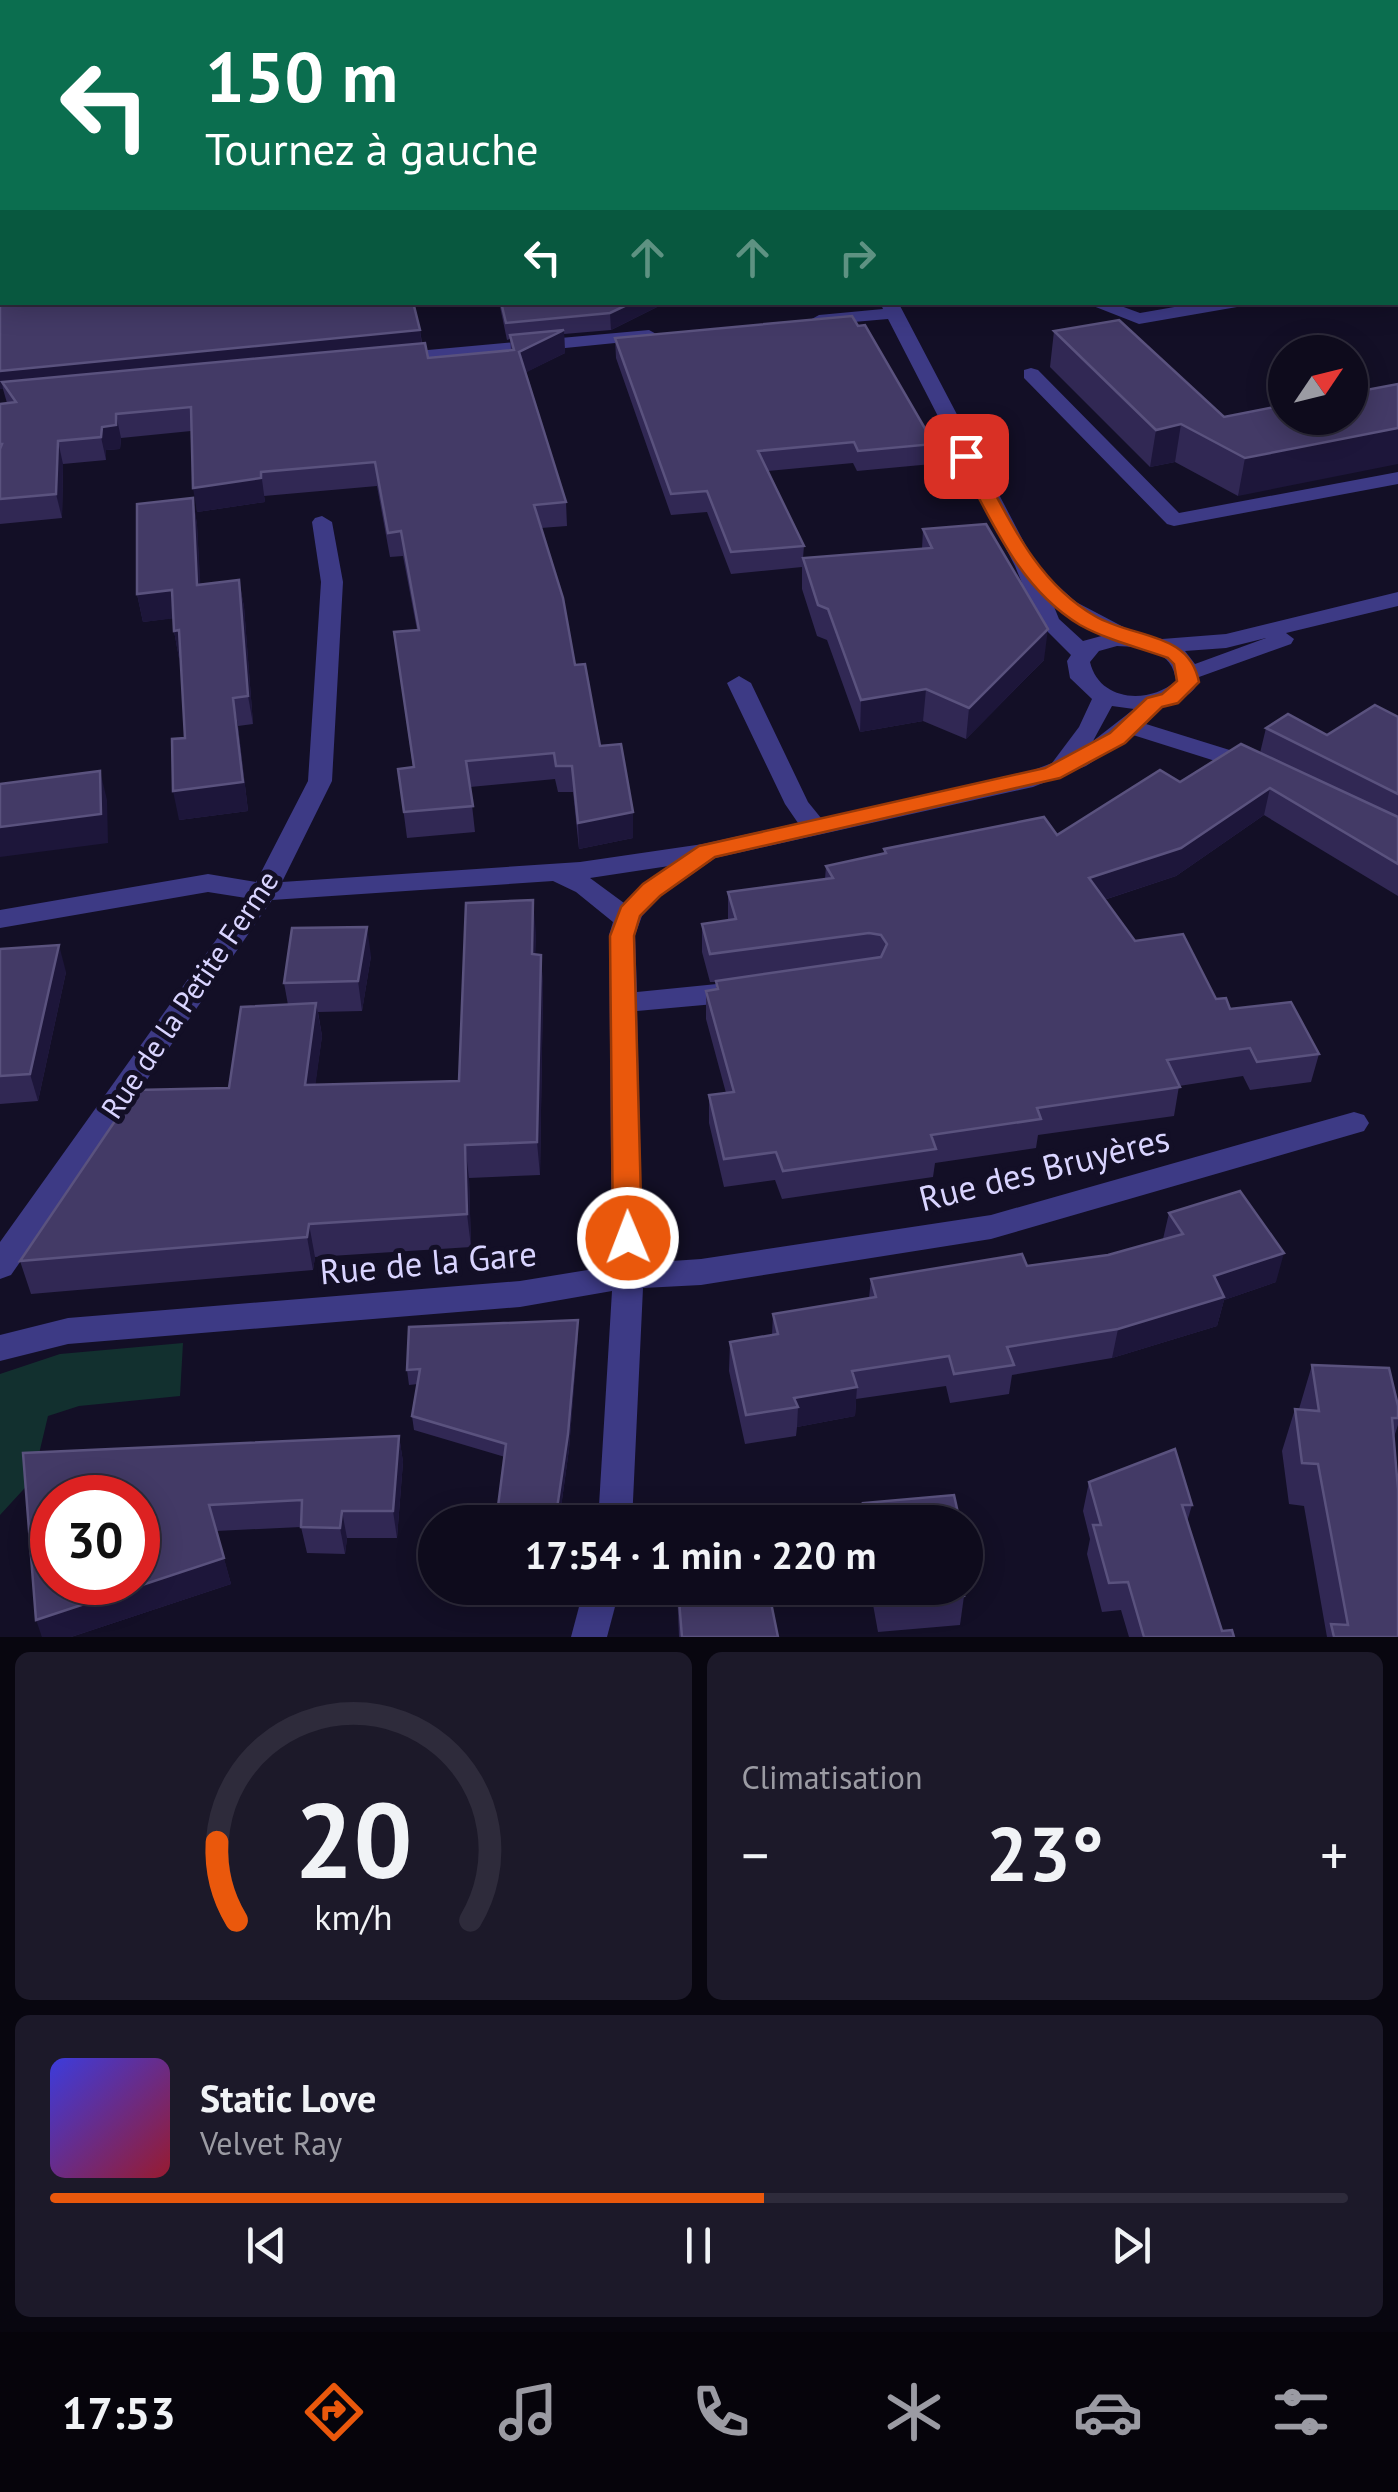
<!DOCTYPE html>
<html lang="fr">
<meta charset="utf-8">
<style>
:root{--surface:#0e0b1c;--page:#1c1929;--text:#f1f3f6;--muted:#9b9ba3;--line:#2e2b3b;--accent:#ea580c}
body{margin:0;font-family:"PT Sans",sans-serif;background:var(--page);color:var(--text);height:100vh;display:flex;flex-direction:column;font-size:38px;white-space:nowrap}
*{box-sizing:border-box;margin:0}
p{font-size:32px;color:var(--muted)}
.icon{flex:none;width:55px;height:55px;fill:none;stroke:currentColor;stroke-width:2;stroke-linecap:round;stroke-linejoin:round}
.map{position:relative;height:1637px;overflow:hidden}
.side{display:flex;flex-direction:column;gap:15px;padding:15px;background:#08060f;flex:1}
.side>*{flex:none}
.banner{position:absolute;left:0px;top:0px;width:1400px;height:305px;box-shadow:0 5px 25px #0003,0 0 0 2px var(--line);background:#0b6e4f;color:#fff;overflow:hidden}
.needle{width:65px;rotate:55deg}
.tools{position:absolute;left:1268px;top:335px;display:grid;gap:20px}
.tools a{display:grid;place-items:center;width:100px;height:100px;border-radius:50%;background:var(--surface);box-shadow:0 5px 25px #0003,0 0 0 2px var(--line);font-size:50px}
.speed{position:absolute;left:30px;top:1475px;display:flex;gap:20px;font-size:50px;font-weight:700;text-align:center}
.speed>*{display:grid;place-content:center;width:130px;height:130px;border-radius:50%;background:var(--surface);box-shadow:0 5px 25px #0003,0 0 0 2px var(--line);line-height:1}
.speed .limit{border:15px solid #d22;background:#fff;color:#111}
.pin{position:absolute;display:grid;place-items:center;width:85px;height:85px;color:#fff;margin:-42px;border-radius:20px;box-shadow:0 5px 15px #0006}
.me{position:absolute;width:110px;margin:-55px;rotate:359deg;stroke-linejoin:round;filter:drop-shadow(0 0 8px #0008)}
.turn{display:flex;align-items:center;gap:35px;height:210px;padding:0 40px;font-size:45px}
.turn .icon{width:130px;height:130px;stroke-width:2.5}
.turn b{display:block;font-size:70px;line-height:85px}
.lanes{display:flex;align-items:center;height:95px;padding:0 40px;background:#0003;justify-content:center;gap:50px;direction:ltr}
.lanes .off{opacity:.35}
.big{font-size:75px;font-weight:800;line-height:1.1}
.side .widget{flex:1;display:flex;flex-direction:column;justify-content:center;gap:15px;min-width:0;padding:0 35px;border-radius:15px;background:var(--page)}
.side .dial{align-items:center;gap:0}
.dial svg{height:260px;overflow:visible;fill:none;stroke:var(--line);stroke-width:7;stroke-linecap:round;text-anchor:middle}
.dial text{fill:var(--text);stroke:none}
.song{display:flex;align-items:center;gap:30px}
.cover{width:120px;height:120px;border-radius:15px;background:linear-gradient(135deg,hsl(240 70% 55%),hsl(350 70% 35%))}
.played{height:10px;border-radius:5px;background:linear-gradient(90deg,var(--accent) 55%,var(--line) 55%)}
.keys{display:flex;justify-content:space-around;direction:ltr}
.heat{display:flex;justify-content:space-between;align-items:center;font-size:55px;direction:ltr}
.side .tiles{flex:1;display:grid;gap:15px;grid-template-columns:1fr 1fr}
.widget:last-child{grid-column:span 2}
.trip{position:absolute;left:418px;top:1505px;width:565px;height:100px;border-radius:50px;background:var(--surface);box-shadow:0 5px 25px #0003,0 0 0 2px var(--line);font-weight:800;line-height:100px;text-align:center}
.menu{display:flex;height:160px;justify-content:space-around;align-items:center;background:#06040b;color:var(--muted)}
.menu .icon{width:70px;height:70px}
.menu .on{color:var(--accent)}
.menu b{font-size:45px;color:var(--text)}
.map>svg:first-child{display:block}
.green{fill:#12302f}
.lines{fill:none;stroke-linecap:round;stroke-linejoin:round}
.minor{fill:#3d3a85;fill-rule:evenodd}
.wall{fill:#312854}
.shaded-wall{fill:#1d163a}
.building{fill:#433a66;stroke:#5a527e;stroke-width:2.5;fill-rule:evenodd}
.route{fill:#ea580c;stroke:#983908;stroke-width:2.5}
.labels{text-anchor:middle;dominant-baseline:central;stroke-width:10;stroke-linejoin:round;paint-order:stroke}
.street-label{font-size:30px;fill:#d9d4ff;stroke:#130f26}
.near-street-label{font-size:35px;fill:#d9d4ff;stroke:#130f26}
</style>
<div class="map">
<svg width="1398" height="1637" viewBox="0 0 1398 1637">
<rect width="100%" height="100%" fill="#130f26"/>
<polygon class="green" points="183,1343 180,1396 79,1406 48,1416 33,1479 0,1515 0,1374 60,1354"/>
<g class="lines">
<g class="minor">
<polygon points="738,0 752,0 754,2 740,2"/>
<path d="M880 302H898L1037 567 1076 602 1135 633 1162 639 1226 634 1398 592V606L1286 633 1294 639 1291 644 1199 677C1196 696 1181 697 1166 705 1159 709 1153 717 1146 724L1265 761 1268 766 1265 771H1247L1133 735 1086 766 1033 787 715 858 661 896 642 916 635 935 637 992 737 982 747 985 751 992 747 999 737 1002 637 1011 643 1263 701 1259 991 1215 1354 1112 1364 1115 1369 1123 1364 1131 991 1239 701 1285 643 1288 632 1522H598L612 1291 520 1307 68 1344 0 1361V1335L68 1318 520 1281 612 1266 609 935 613 922 576 892 553 881 272 900 11 1275 0 1279V1242L246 898 208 892 0 928V910L208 874 256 882 308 781 321 582 312 522 315 518 322 516 332 522 343 582 332 781 282 882 580 862 703 844 798 823 785 804 727 683 739 676 751 683 808 802 821 818 1018 776 1052 763 1079 727 1092 699 1070 678 1067 661 1071 655 1038 622 1015 566 888 319 819 325 810 320 819 315 883 309ZM1053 604 1105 635 1083 641 1059 619ZM1266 638 1195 664 1185 651 1226 648ZM1117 646C1143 647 1173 650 1176 681 1148 705 1099 701 1090 662L1099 651ZM1112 706 1134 709 1093 741ZM669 866 624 903 590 878Z"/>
<polygon points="1083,302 1110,302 1140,313 1203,302 1246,302 1237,307 1139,324"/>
<polygon points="649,330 658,335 655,339 395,365 386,359 395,353"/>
<polygon points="1031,368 1038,370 1179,513 1398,472 1398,484 1174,526 1167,524 1024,378 1024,370"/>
<polygon points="584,1588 620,1588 607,1637 571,1637"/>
</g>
</g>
<g class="wall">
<polygon points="2,2 2,302 420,330 422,343 428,358 511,350 510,339 507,340 499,302 667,302 611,330 564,334 565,353 526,372 566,502 567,526 541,528 575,665 600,746 633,838 579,849 573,792 558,792 555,779 470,787 475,832 407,838 398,769 413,767 394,632 417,630 403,556 390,557 377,486 264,496 265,502 197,512 191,431 121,438 120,449 106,450 106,460 63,464 62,518 0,524 0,404 7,403 3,389 0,389"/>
<polygon points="1054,331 1224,417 1285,405 1238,496 1175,462 1150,467 1050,367"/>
<polygon points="615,338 934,444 932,464 857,471 853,463 768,471 804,546 803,558 922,549 923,529 1044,660 966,739 923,721 860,732 827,640 817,636 802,589 802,567 731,574 707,512 671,515 616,358"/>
<polygon points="193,498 197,525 200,584 239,580 244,607 253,724 238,726 248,811 179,820 185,738 181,658 179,658 174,631 173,618 143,622 137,594"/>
<polygon points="1398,717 1398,896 1264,815 1176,876 1104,900 1135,941 1216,999 1230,1009 1319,1054 1311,1082 1250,1090 1243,1076 1179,1086 1174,1116 1038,1135 1036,1148 935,1163 933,1177 782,1199 775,1180 724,1187 709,1123 709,1095 726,1093 706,1019 706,991 716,989 716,982 710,982 702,952 702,924 728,920 728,892 825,879 826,866 884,853 884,849 1057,835 1180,782 1260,753 1266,728 1327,735"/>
<polygon points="536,933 535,955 541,955 543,987 540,1175 469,1178 471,1247 315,1257 313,1270 31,1294 20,1261 229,1088 288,1005 284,983 371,956 362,1011 318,1012 322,1036 315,1085 459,1081"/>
<polygon points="0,949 66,972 38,1101 0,1104"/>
<polygon points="1169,1213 1276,1282 1224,1300 1217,1326 1112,1358 1012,1375 1009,1394 950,1403 946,1386 856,1399 855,1416 797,1427 796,1436 745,1444 729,1371 730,1342 772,1335 773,1314 869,1298 871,1279 1027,1266 1108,1255 1163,1239"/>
<polygon points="578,1335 569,1449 559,1522 496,1522 505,1457 414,1430 412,1416 418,1384 409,1385 407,1370"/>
<polygon points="1312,1365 1398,1406 1398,1425 1394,1437 1398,1637 1327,1637 1304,1506 1289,1504 1282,1451 1295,1409 1299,1409"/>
<polygon points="399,1436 403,1462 397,1538 347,1538 345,1554 307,1553 301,1527 216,1531 231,1584 71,1637 42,1637 23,1453"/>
<polygon points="1089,1482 1192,1505 1187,1522 1222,1631 1234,1637 1129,1637 1121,1610 1102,1612 1087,1554 1090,1539 1083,1511"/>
<polygon points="863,1503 960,1522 862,1522"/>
<polygon points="677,1588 768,1588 778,1637 679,1637"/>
<polygon points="870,1588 962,1588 964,1596 960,1625 878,1632"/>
</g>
<g class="shaded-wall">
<polygon points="0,284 2,284 2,301 0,302"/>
<polygon points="633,302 667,302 611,330 610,313"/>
<polygon points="420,330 422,348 2,382 3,389 0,389 0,371"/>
<polygon points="564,330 565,353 521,375 519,352"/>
<polygon points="116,414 121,438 120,449 106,450 106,460 101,437 102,427"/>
<polygon points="1181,424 1175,462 1150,467 1156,430"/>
<polygon points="1398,428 1398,464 1238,496 1245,458"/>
<polygon points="58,441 63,464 62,518 56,494"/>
<polygon points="261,472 265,502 197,512 193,488"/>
<polygon points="193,498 197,525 202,612 197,585"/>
<polygon points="239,580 244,607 253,724 248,696"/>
<polygon points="172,590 177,618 143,622 137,594"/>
<polygon points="1048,629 1044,660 966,739 969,708"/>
<polygon points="179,630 185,658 179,658 174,631"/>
<polygon points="926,689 923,721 860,732 861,700"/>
<polygon points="233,698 238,726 248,811 179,820 173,791"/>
<polygon points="100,771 107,800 108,843 0,857 0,827"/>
<polygon points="1270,788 1264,815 1176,876 1085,906 1089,878"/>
<polygon points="633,812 633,838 579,849 578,823"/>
<polygon points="533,900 536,933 534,987 532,954"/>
<polygon points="367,927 371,956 362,1011 358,981"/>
<polygon points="59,945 66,972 38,1101 30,1074"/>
<polygon points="541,955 543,987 540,1175 537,1142"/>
<polygon points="316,1003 322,1036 311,1118 305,1085"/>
<polygon points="465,1145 469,1178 471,1247 467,1214"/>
<polygon points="309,1224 315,1257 313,1270 307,1237"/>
<polygon points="1284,1253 1276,1282 1224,1300 1217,1326 1112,1358 1118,1329 1214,1276"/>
<polygon points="578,1320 578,1335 569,1449 559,1522 555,1522"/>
<polygon points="857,1387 855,1416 797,1427 798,1407 794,1398"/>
<polygon points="399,1436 403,1462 397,1538 393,1511"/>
<polygon points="342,1511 347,1538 345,1554 340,1528"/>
<polygon points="224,1558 231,1584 71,1637 42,1637 36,1620"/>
</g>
<g class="building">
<polygon points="0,0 444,0 451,2 2,2 2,284 0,284"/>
<polygon points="2,299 2,302 413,302 420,330 0,371 0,301"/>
<polygon points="501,302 633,302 610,313 506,323"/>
<polygon points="852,316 858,326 865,325 934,444 858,451 854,442 758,451 804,546 731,552 707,491 671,494 615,338"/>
<polygon points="1119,320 1224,417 1285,405 1285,418 1350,418 1350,393 1398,384 1398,428 1245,458 1181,424 1156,430 1054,331"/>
<polygon points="564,330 519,352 566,502 534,505 563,598 575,665 585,664 600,746 621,744 633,812 578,823 572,766 556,766 554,753 466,761 473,806 404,812 398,769 414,767 394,632 419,630 401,531 388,533 375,462 261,472 261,478 193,488 191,407 116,414 116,425 102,427 101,437 58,441 56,494 0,499 0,449 2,444 0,444 0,404 16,402 2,382 425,343 428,358 514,350 510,335"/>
<polygon points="193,498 197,585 239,580 248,696 233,698 243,782 173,791 172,739 185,738 179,630 174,631 172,590 137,594 137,504"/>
<polygon points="986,524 1048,629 969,708 926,689 861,700 828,609 818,605 803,558 932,548 923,529"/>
<polygon points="1375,705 1398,717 1398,794 1266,728 1288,714 1327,735"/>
<polygon points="1241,744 1398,817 1398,864 1270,788 1181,848 1089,878 1135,941 1183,934 1216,999 1226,998 1230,1009 1291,1002 1319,1054 1257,1062 1250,1048 1167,1060 1180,1087 1037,1108 1041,1119 931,1135 936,1149 783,1171 776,1152 724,1159 709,1095 734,1092 706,991 718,989 716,981 881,957 887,944 881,935 869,933 710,954 702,924 736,919 728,892 833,878 826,866 886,853 884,849 1044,817 1057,835 1160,770 1180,782"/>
<polygon points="100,771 101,814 0,827 0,784"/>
<polygon points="533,900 532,954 541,955 537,1142 465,1145 467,1214 309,1224 307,1237 20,1261 136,1090 229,1088 241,1007 316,1003 305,1085 459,1081 466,903"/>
<polygon points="367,927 358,981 284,983 292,928"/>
<polygon points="59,945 30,1074 0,1076 0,949"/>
<polygon points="1240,1191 1284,1253 1214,1276 1224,1297 1118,1329 1007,1347 1014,1365 954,1374 949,1356 852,1371 857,1387 794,1398 798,1407 746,1415 730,1342 778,1334 773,1314 876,1297 871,1279 1022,1254 1027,1266 1108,1255 1183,1234 1169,1213"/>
<polygon points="578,1320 568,1434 555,1522 496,1522 506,1444 412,1416 420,1369 407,1370 409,1327"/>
<polygon points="1312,1365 1389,1368 1398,1406 1398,1418 1392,1418 1398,1489 1398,1637 1334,1637 1331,1624 1348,1625 1318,1464 1302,1463 1295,1409 1319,1411"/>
<path d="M399 1436 393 1511H342L340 1528 301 1527 302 1500 209 1505 224 1558 36 1620 23 1453ZM52 1498H138V1582H52Z"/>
<polygon points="1175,1449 1192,1505 1182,1505 1222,1631 1232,1630 1234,1637 1144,1637 1128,1582 1109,1583 1093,1525 1101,1525 1089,1482"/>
<polygon points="954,1495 960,1522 867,1522 863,1503"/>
<polygon points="754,1520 755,1522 724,1522"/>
<polygon points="678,1588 768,1588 778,1637 682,1637"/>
<polygon points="878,1588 962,1588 964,1596 881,1604"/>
</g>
<path class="route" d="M966 451 975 456C1007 514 1034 581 1095 616 1134 639 1189 631 1199 682L1178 703 1162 707 1125 743 1060 778 715 857 660 896 640 916 634 936 642 1238 637 1246 628 1249 618 1246 613 1238 610 936 621 907 643 884 699 846 1045 768 1110 733 1147 698 1162 694 1177 681 1174 664 1168 658C1140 648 1107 640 1080 625 1018 588 990 517 957 456Z"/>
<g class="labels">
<g class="street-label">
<text transform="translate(189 994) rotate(-56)">Rue de la Petite Ferme</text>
</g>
<g class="near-street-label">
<text transform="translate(1044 1168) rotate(-14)">Rue des Bruyères</text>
<text transform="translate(428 1262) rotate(-5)">Rue de la Gare</text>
</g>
</g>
</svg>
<div class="tools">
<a><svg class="needle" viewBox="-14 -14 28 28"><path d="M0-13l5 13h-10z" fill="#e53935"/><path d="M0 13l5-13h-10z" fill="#9b9ba3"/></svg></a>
</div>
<div class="speed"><div class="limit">30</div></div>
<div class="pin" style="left:966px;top:456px;background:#d93025"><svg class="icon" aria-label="arrive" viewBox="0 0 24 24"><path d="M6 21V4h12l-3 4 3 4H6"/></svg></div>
<svg class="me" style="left:628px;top:1238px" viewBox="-20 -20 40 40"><circle r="17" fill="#ea580c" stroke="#fff" stroke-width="3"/><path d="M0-11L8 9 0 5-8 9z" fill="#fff"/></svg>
<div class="trip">17:54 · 1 min · 220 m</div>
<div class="banner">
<div class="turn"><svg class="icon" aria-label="left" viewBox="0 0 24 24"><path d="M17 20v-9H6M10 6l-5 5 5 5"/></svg><div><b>150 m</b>Tournez à gauche</div></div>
<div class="lanes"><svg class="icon" aria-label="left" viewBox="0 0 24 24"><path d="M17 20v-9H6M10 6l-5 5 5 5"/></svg><svg class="icon off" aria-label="ahead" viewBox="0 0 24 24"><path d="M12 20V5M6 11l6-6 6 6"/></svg><svg class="icon off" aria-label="ahead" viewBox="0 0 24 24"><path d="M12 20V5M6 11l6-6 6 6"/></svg><svg class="icon off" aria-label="right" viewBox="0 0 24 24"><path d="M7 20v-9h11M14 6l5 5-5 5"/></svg></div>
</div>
</div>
<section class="side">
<div class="tiles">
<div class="widget dial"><svg viewBox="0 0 100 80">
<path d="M14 69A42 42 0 1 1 86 69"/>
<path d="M14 69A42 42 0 0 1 8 45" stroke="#ea580c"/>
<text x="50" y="56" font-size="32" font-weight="700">20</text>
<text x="50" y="72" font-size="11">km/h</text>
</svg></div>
<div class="widget"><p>Climatisation</p>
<div class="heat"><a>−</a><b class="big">23°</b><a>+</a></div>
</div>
<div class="widget">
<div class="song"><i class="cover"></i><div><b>Static Love</b><p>Velvet Ray</p></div></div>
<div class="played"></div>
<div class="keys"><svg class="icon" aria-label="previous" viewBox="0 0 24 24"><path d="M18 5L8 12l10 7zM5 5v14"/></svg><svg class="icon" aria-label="pause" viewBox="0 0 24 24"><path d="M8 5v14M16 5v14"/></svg><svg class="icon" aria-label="next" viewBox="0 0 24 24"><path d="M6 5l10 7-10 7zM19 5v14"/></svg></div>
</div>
</div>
</section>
<nav class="menu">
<b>17:53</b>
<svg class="icon on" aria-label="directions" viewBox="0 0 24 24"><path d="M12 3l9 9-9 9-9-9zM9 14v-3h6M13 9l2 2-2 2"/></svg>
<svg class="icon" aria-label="music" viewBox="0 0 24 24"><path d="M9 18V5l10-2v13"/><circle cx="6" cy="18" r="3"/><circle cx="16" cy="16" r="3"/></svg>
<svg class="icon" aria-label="phone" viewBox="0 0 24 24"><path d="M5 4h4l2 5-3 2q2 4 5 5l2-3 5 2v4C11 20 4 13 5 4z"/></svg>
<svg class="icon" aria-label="climate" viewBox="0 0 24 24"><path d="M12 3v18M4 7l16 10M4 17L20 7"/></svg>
<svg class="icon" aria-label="car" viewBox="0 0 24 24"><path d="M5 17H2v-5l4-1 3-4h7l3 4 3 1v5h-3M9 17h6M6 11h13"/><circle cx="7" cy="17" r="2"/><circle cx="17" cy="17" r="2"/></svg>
<svg class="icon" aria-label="filters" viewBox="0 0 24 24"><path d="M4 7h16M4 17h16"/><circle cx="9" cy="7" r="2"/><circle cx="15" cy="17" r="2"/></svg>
</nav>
